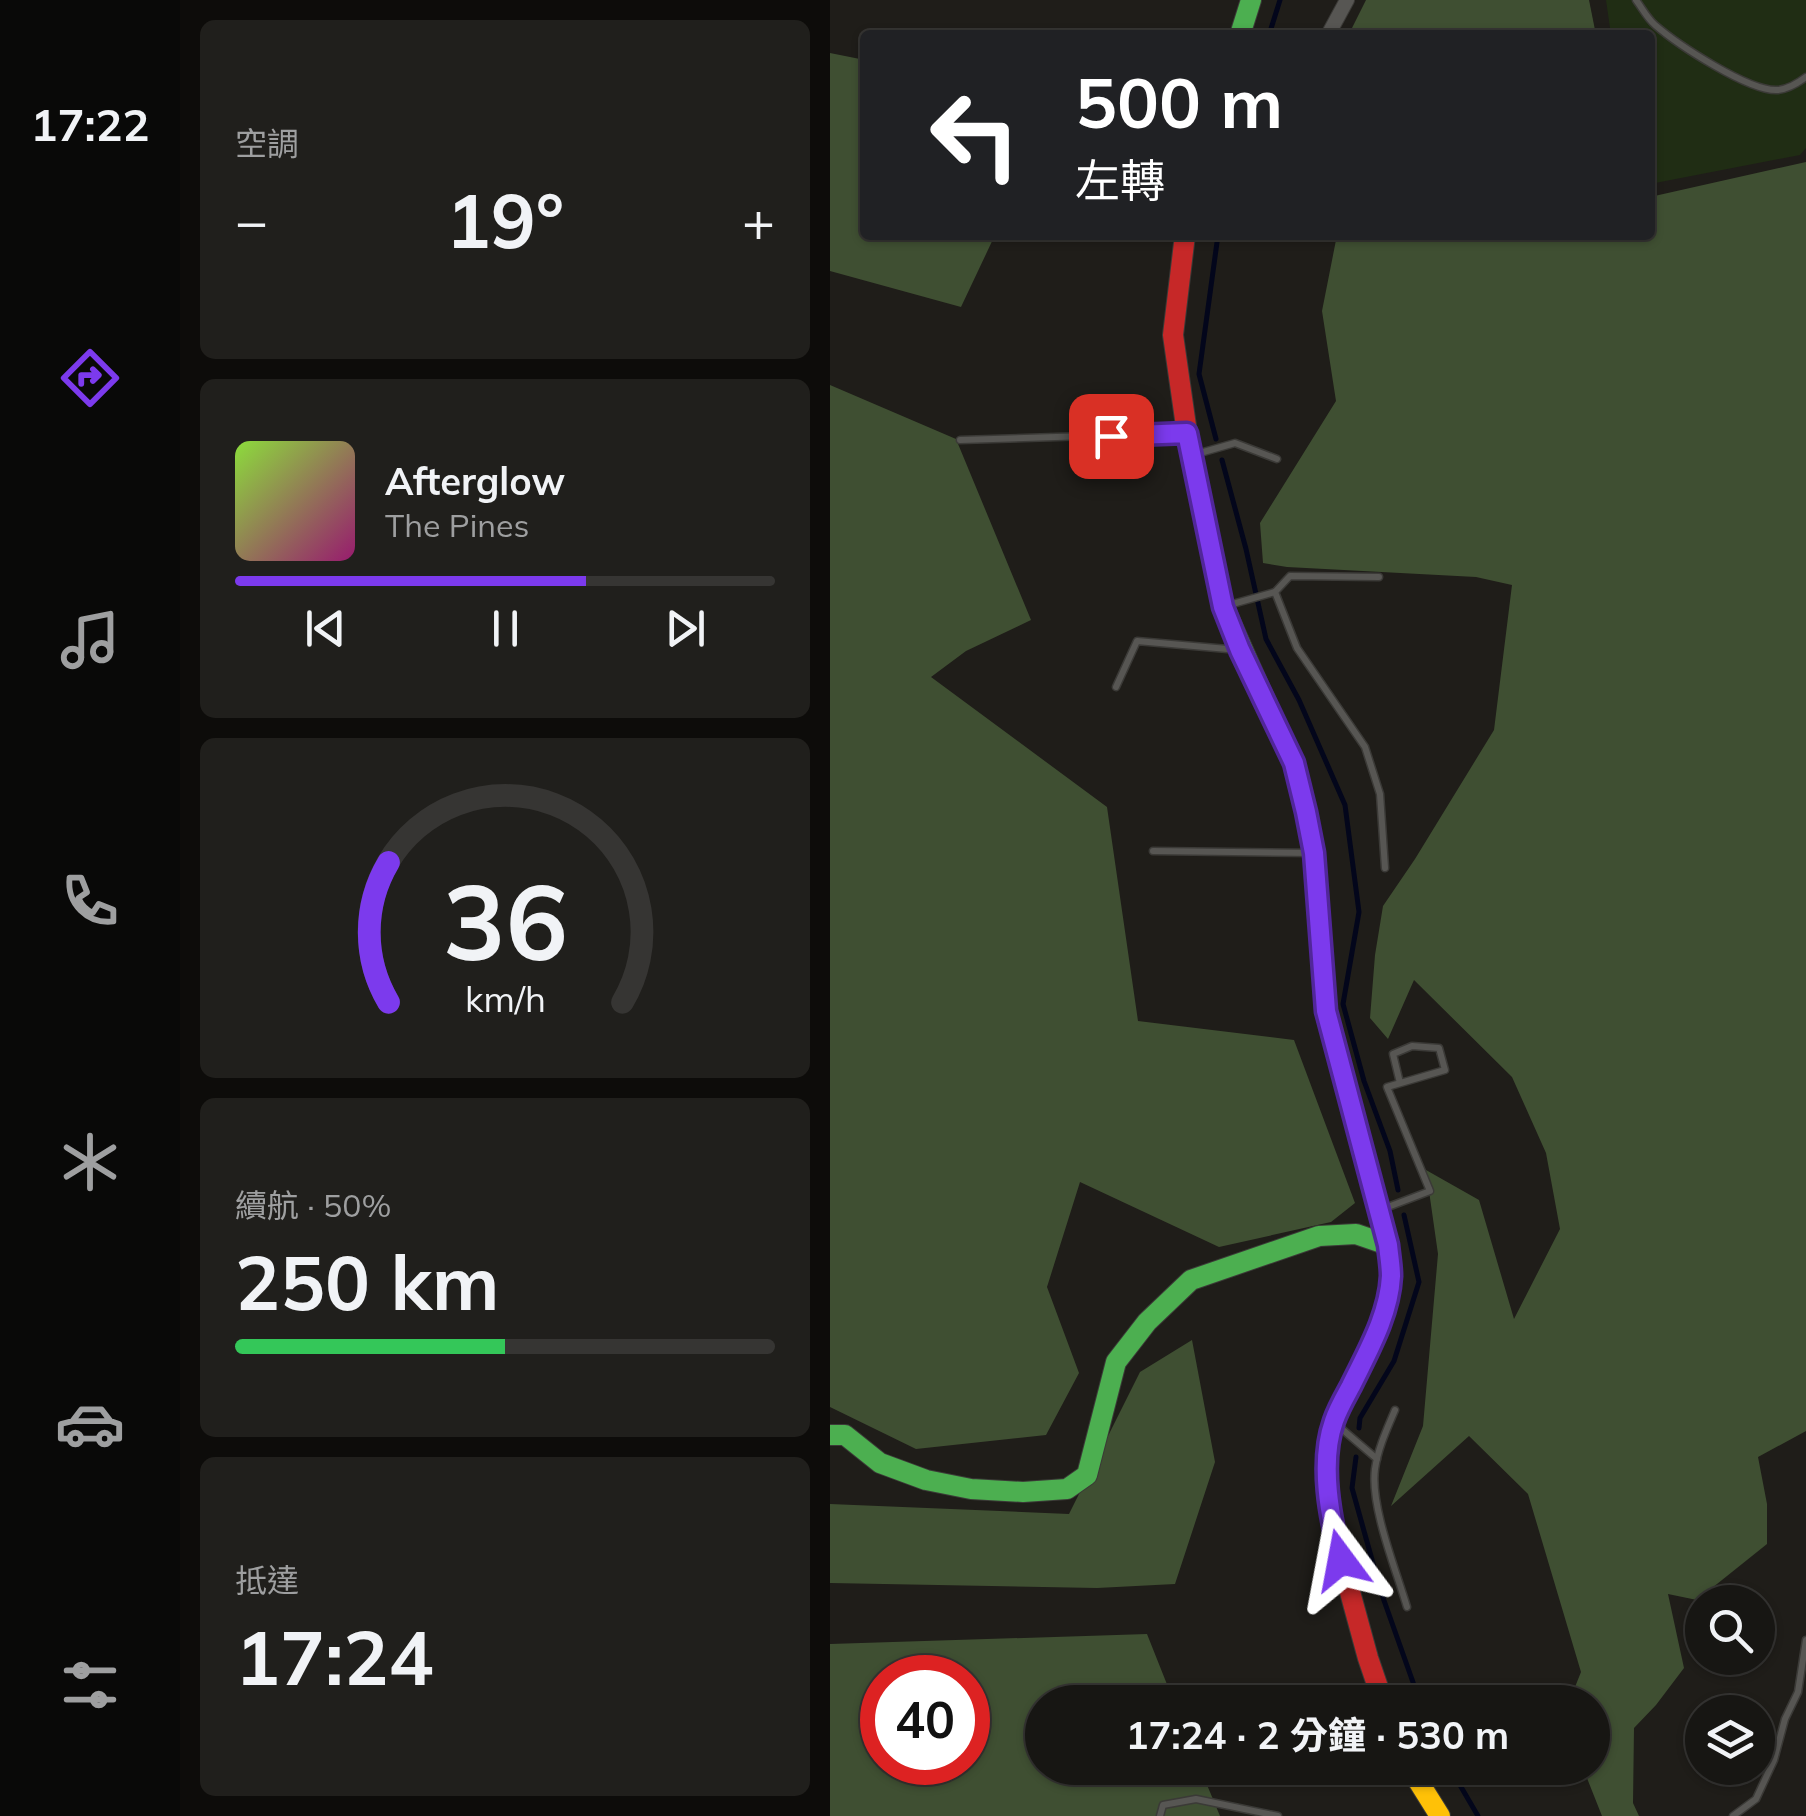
<!DOCTYPE html>
<html lang="zh-TW">
<meta charset="utf-8">
<style>
:root{--surface:#171613;--page:#201f1c;--text:#f1f3f6;--muted:#9e9fa0;--line:#363533;--accent:#7c3aed}
body{margin:0;font-family:Mulish,"Noto Sans TC",sans-serif;background:var(--page);color:var(--text);height:100vh;display:flex;flex-direction:column;font-size:38px;white-space:nowrap}
*{box-sizing:border-box;margin:0}
p{font-size:32px;color:var(--muted)}
.icon{flex:none;width:55px;height:55px;fill:none;stroke:currentColor;stroke-width:2;stroke-linecap:round;stroke-linejoin:round}
.map{position:relative;flex:1;overflow:hidden}
.sheet{display:flex;flex-direction:column;gap:20px;padding:20px;background:#0d0c0a;width:650px}
.sheet>*{flex:none}
.top-card{position:absolute;left:30px;top:30px;width:795px;height:210px;border-radius:10px;box-shadow:0 2px 8px #0004,0 0 0 2px var(--line);background:#202124;color:#fff;overflow:hidden}
.fabs{position:absolute;left:855px;top:1585px;display:grid;gap:20px}
.fabs a{display:grid;place-items:center;width:90px;height:90px;border-radius:50%;background:var(--surface);box-shadow:0 2px 8px #0004,0 0 0 2px var(--line);font-size:50px}
.speed{position:absolute;left:30px;top:1655px;display:flex;gap:20px;font-size:50px;font-weight:700;text-align:center}
.speed>*{display:grid;place-content:center;width:130px;height:130px;border-radius:50%;background:var(--surface);box-shadow:0 2px 8px #0004,0 0 0 2px var(--line);line-height:1}
.speed .limit{border:15px solid #d22;background:#fff;color:#111}
.pin{position:absolute;display:grid;place-items:center;width:85px;height:85px;color:#fff;margin:-42px;border-radius:20px;box-shadow:0 5px 15px #0006}
.me{position:absolute;width:110px;margin:-55px;rotate:347deg;stroke-linejoin:round;filter:drop-shadow(0 0 8px #0008)}
.turn{display:flex;align-items:center;gap:35px;height:210px;padding:0 50px;font-size:45px}
.turn .icon{width:130px;height:130px;stroke-width:2.5}
.turn b{display:block;font-size:70px;line-height:85px}
.big{font-size:75px;font-weight:700;line-height:1.1}
.sheet .tile{flex:1;display:flex;flex-direction:column;justify-content:center;gap:15px;min-width:0;padding:0 35px;border-radius:15px;background:var(--page)}
.sheet .dial{align-items:center;gap:0}
.dial svg{height:260px;overflow:visible;fill:none;stroke:var(--line);stroke-width:7;stroke-linecap:round;text-anchor:middle}
.dial text{fill:var(--text);stroke:none}
.song{display:flex;align-items:center;gap:30px}
.cover{width:120px;height:120px;border-radius:15px;background:linear-gradient(135deg,hsl(90 70% 55%),hsl(320 70% 35%))}
.played{height:10px;border-radius:5px;background:linear-gradient(90deg,var(--accent) 65%,var(--line) 65%)}
.keys{display:flex;justify-content:space-around;direction:ltr}
.heat{display:flex;justify-content:space-between;align-items:center;font-size:55px;direction:ltr}
.charge{height:15px;border-radius:8px;background:linear-gradient(90deg,#34c759 50%,var(--line) 0)}
.trip{position:absolute;left:195px;top:1685px;width:585px;height:100px;border-radius:50px;background:var(--surface);box-shadow:0 2px 8px #0004,0 0 0 2px var(--line);font-weight:700;line-height:100px;text-align:center}
main{display:flex;flex:1;min-height:0}
.tabs{display:flex;flex-direction:column;width:180px;justify-content:space-around;align-items:center;background:#090908;color:var(--muted)}
.tabs .icon{width:70px;height:70px}
.tabs .current{color:var(--accent)}
.tabs b{font-size:45px;color:var(--text)}
.map>svg:first-child{display:block}
.green{fill:#202d14}
.forest{fill:#3f4f32;fill-rule:evenodd}
.lines{fill:none;stroke-linecap:round;stroke-linejoin:round}
.stream{stroke:#03061b;stroke-width:5}
.lane-casing{stroke:#3b3a37;stroke-width:9}
.street-casing{stroke:#3b3a37;stroke-width:16}
.fast-casing{stroke:#3b3a37;stroke-width:22}
.slow-casing{stroke:#3b3a37;stroke-width:22}
.jam-casing{stroke:#3b3a37;stroke-width:22}
.lane{stroke:#575653;stroke-width:6}
.street{stroke:#575653;stroke-width:14}
.fast{stroke:#4caf50;stroke-width:20}
.slow{stroke:#ffc107;stroke-width:20}
.jam{stroke:#c62828;stroke-width:20}
.route-casing{stroke:#51269a;stroke-width:25}
.route{stroke:#7c3aed;stroke-width:18}
</style>
<main>
<nav class="tabs">
<b>17:22</b>
<svg class="icon current" aria-label="directions" viewBox="0 0 24 24"><path d="M12 3l9 9-9 9-9-9zM9 14v-3h6M13 9l2 2-2 2"/></svg>
<svg class="icon" aria-label="music" viewBox="0 0 24 24"><path d="M9 18V5l10-2v13"/><circle cx="6" cy="18" r="3"/><circle cx="16" cy="16" r="3"/></svg>
<svg class="icon" aria-label="phone" viewBox="0 0 24 24"><path d="M5 4h4l2 5-3 2q2 4 5 5l2-3 5 2v4C11 20 4 13 5 4z"/></svg>
<svg class="icon" aria-label="climate" viewBox="0 0 24 24"><path d="M12 3v18M4 7l16 10M4 17L20 7"/></svg>
<svg class="icon" aria-label="car" viewBox="0 0 24 24"><path d="M5 17H2v-5l4-1 3-4h7l3 4 3 1v5h-3M9 17h6M6 11h13"/><circle cx="7" cy="17" r="2"/><circle cx="17" cy="17" r="2"/></svg>
<svg class="icon" aria-label="filters" viewBox="0 0 24 24"><path d="M4 7h16M4 17h16"/><circle cx="9" cy="7" r="2"/><circle cx="15" cy="17" r="2"/></svg>
</nav>
<section class="sheet">
<div class="tile"><p>空調</p>
<div class="heat"><a>−</a><b class="big">19°</b><a>+</a></div>
</div>
<div class="tile">
<div class="song"><i class="cover"></i><div><b>Afterglow</b><p>The Pines</p></div></div>
<div class="played"></div>
<div class="keys"><svg class="icon" aria-label="previous" viewBox="0 0 24 24"><path d="M18 5L8 12l10 7zM5 5v14"/></svg><svg class="icon" aria-label="pause" viewBox="0 0 24 24"><path d="M8 5v14M16 5v14"/></svg><svg class="icon" aria-label="next" viewBox="0 0 24 24"><path d="M6 5l10 7-10 7zM19 5v14"/></svg></div>
</div>
<div class="tile dial"><svg viewBox="0 0 100 80">
<path d="M14 69A42 42 0 1 1 86 69"/>
<path d="M14 69A42 42 0 0 1 14 26" stroke="#7c3aed"/>
<text x="50" y="56" font-size="32" font-weight="700">36</text>
<text x="50" y="72" font-size="11">km/h</text>
</svg></div>
<div class="tile"><p>續航 · 50%</p><b class="big">250 km</b><div class="charge"></div></div>
<div class="tile"><p>抵達</p><b class="big">17:24</b></div>
</section>
<div class="map">
<svg width="976" height="1816" viewBox="0 0 976 1816">
<rect width="100%" height="100%" fill="#1f1d19"/>
<polygon class="green" points="776,0 976,0 976,148 970,155 820,184 820,35 781,35"/>
<g class="forest">
<polygon points="536,0 759,0 766,35 523,35 522,28"/>
<polygon points="0,53 35,60 35,235 165,235 131,307 0,271"/>
<polygon points="976,162 976,1431 928,1457 937,1504 937,1544 867,1600 838,1594 854,1668 826,1705 804,1728 803,1803 809,1816 772,1816 753,1768 762,1768 762,1702 739,1702 751,1672 698,1494 639,1436 561,1506 593,1426 608,1254 596,1170 649,1200 684,1319 730,1229 716,1153 682,1077 584,980 558,1039 540,1018 545,955 553,906 585,859 664,730 682,585 646,577 457,567 433,563 430,523 506,401 492,311 507,235 820,235 820,197"/>
<polygon points="0,385 126,439 201,620 136,651 101,677 277,807 308,1021 464,1040 525,1203 501,1222 389,1247 250,1182 217,1287 249,1373 216,1435 86,1449 0,1407"/>
<polygon points="362,1340 385,1462 345,1584 267,1588 0,1583 0,1504 239,1514 310,1372"/>
<path d="M317 1634 344 1702H212V1768H370L390 1816H0V1644ZM52 1678H138V1762H52Z"/>
</g>
<g class="lines">
<g class="stream">
<polyline points="439,35 450,0"/>
<polyline points="386,439 369,374 388,235"/>
<polyline points="392,460 416,549 436,639 469,700 515,805 529,912 513,1004 534,1081 560,1151 568,1190"/>
<polyline points="529,1428 530,1418 564,1361 589,1282 574,1215"/>
<polyline points="526,1457 522,1488 551,1592 590,1702"/>
<polyline points="620,1768 648,1816"/>
</g>
<g class="lane-casing">
<g id="lane">
<path d="M806 0C812 8 817 18 825 25 847 44 919 92 948 90 958 89 968 83 976 77"/>
<polyline points="130,440 355,433"/>
<polyline points="363,455 405,443 447,459"/>
<polyline points="549,577 460,576 445,592 467,648 535,747 550,794 555,868"/>
<polyline points="399,605 445,592"/>
<polyline points="286,687 307,641 409,650"/>
<polyline points="323,851 483,853"/>
<polyline points="550,1210 600,1191 557,1087 615,1070 609,1048 582,1046 563,1054 570,1083"/>
<path d="M565 1410C557 1429 548 1448 545 1469 540 1506 566 1570 577 1607"/>
<polyline points="506,1424 547,1459"/>
<polyline points="330,1816 333,1805 366,1799 448,1816"/>
<polyline points="903,1816 926,1799 944,1760 955,1719 968,1692 976,1640"/>
</g>
</g>
<g class="street-casing">
<polyline id="street" points="498,35 517,0"/>
</g>
<g class="fast-casing">
<g id="fast">
<polyline points="410,35 421,0"/>
<path d="M393 605 463 763 476 812 485 853 495 1011 558 1245C559 1255 561 1266 561 1276 560 1328 522 1372 505 1419 492 1452 498 1492 502 1526"/>
<polyline points="0,1435 15,1435 50,1463 96,1480 141,1489 193,1492 237,1489 257,1475 286,1362 317,1322 361,1280 489,1236 526,1234 558,1245"/>
</g>
</g>
<g class="slow-casing">
<polyline id="slow" points="580,1768 610,1816"/>
</g>
<g class="jam-casing">
<g id="jam">
<polyline points="355,235 343,335 357,433 393,605"/>
<polyline points="502,1526 538,1658 553,1702"/>
</g>
</g>
<use href="#lane" class="lane"/>
<use href="#street" class="street"/>
<use href="#fast" class="fast"/>
<use href="#slow" class="slow"/>
<use href="#jam" class="jam"/>
</g>
<g class="lines">
<g class="route-casing">
<path id="route" d="M281 436 357 433 393 607 410 650 464 763 476 812 484 853 496 1011 558 1245C559 1255 561 1266 561 1276 559 1315 538 1351 521 1386 515 1397 508 1409 504 1421 489 1463 500 1518 511 1560"/>
</g>
<use href="#route" class="route"/>
</g>
</svg>
<div class="fabs">
<a><svg class="icon" aria-label="search" viewBox="0 0 24 24"><circle cx="10" cy="10" r="6"/><path d="M15 15l6 6"/></svg></a>
<a><svg class="icon" aria-label="layers" viewBox="0 0 24 24"><path d="M12 4l9 5-9 5-9-5zM3 14l9 5 9-5"/></svg></a>
</div>
<div class="speed"><div class="limit">40</div></div>
<div class="pin" style="left:281px;top:436px;background:#d93025"><svg class="icon" aria-label="arrive" viewBox="0 0 24 24"><path d="M6 21V4h12l-3 4 3 4H6"/></svg></div>
<svg class="me" style="left:511px;top:1560px" viewBox="-20 -20 40 40"><path d="M0-17L14 15 0 8-14 15z" fill="#7c3aed" stroke="#fff" stroke-width="4"/></svg>
<div class="trip">17:24 · 2 分鐘 · 530 m</div>
<div class="top-card">
<div class="turn"><svg class="icon" aria-label="left" viewBox="0 0 24 24"><path d="M17 20v-9H6M10 6l-5 5 5 5"/></svg><div><b>500 m</b>左轉</div></div>
</div>
</div>
</main>
